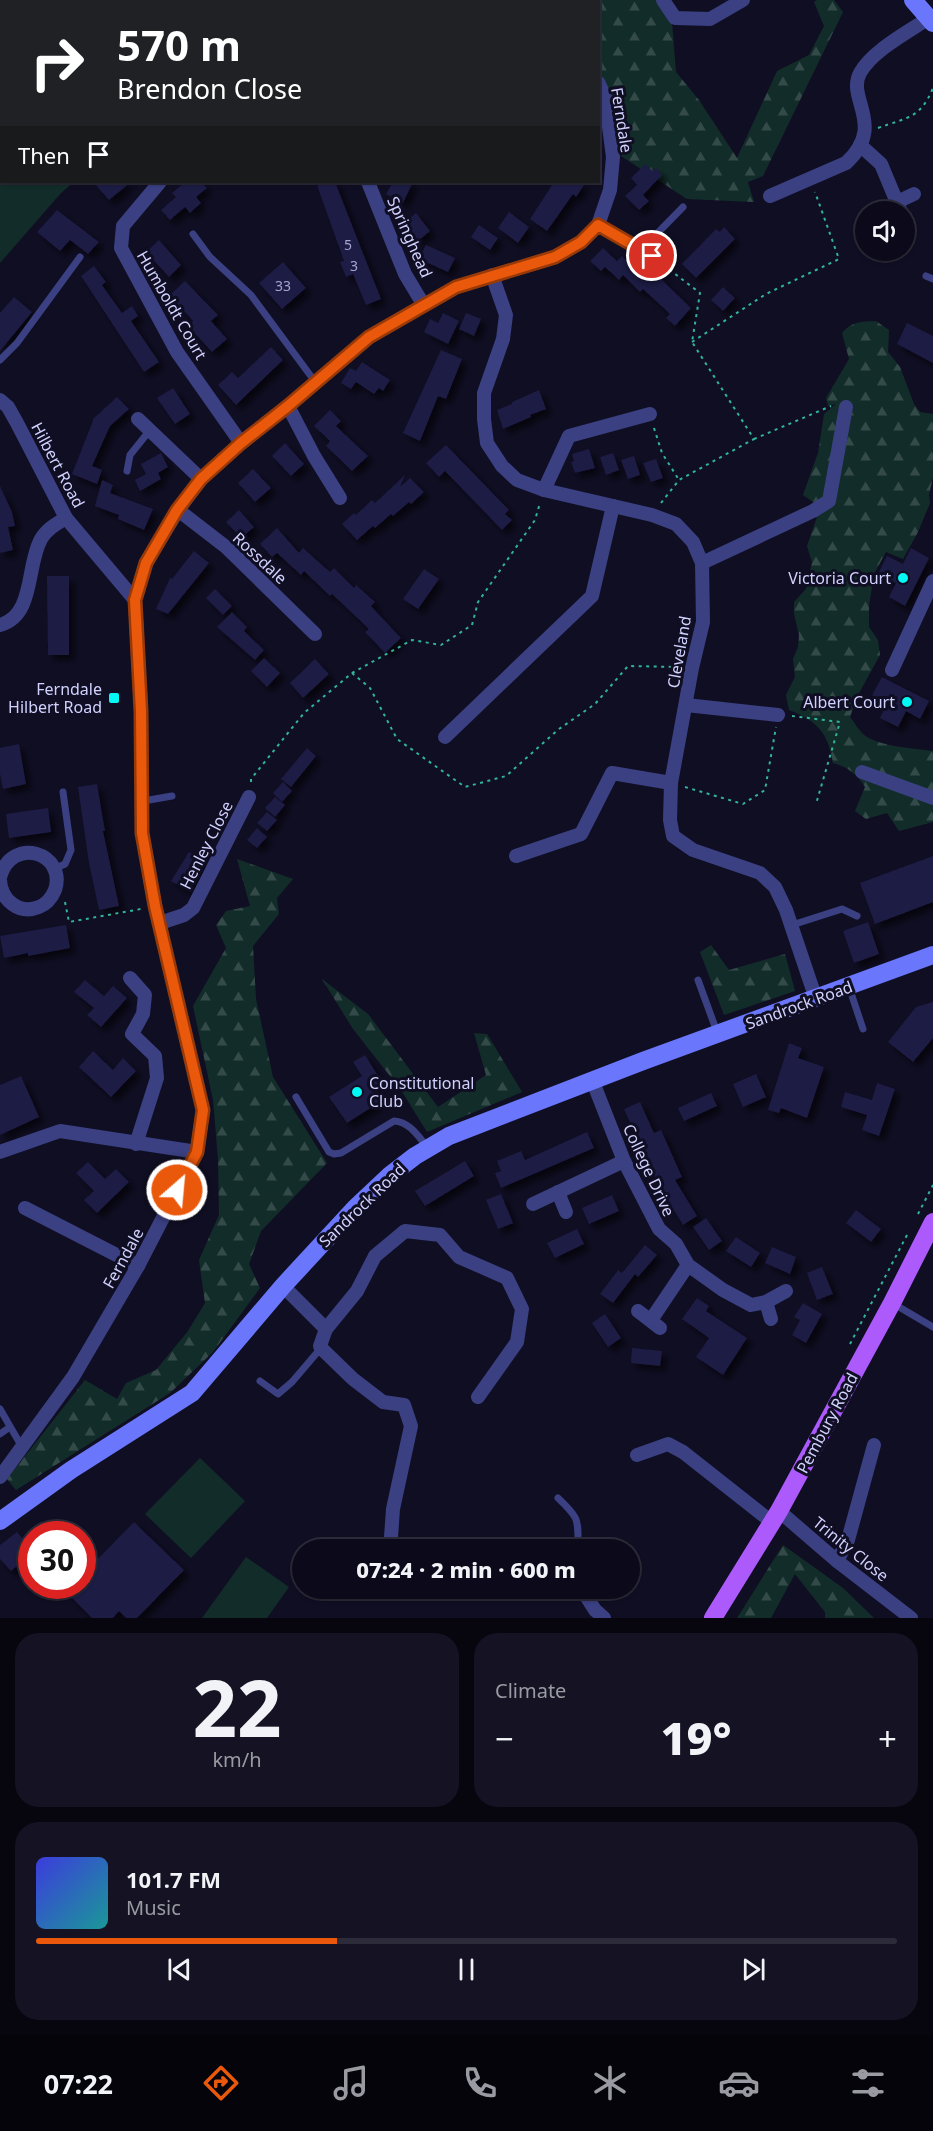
<!DOCTYPE html>
<meta charset="utf-8">
<style>
:root{--surface:#0c0a1a;--page:#151323;--text:#f1f3f6;--muted:#9a9aa2;--line:#2c2b39;--accent:#ea580c}
body{margin:0;font-family:"Noto Sans",sans-serif;background:var(--page);color:var(--text);height:100vh;display:flex;flex-direction:column;font-size:22px;white-space:nowrap}
*{box-sizing:border-box;margin:0}
p{font-size:20px;color:var(--muted)}
.icon{flex:none;width:33px;height:33px;fill:none;stroke:currentColor;stroke-width:2;stroke-linecap:round;stroke-linejoin:round}
.map{position:relative;height:1618px;overflow:hidden}
.sheet{display:flex;flex-direction:column;gap:15px;padding:15px;background:#07060e;flex:1}
.sheet>*{flex:none}
.hud{position:absolute;left:0px;top:0px;width:600px;height:183px;box-shadow:0 2px 4px #0004,0 0 0 2px var(--line);background:#202124;color:#fff;overflow:hidden}
.controls{position:absolute;left:855px;top:201px;display:grid;gap:12px}
.controls a{display:grid;place-items:center;width:60px;height:60px;border-radius:50%;background:var(--surface);box-shadow:0 2px 4px #0004,0 0 0 2px var(--line);font-size:30px}
.speed{position:absolute;left:18px;top:1521px;display:flex;gap:12px;font-size:30px;font-weight:700;text-align:center}
.speed>*{display:grid;place-content:center;width:78px;height:78px;border-radius:50%;background:var(--surface);box-shadow:0 2px 4px #0004,0 0 0 2px var(--line);line-height:1}
.speed .limit{border:9px solid #d22;background:#fff;color:#111}
.pin{position:absolute;display:grid;place-items:center;width:51px;height:51px;color:#fff;margin:-26px;border:3px solid #fff;border-radius:50%;box-shadow:0 2px 6px #0007}
.me{position:absolute;width:66px;margin:-33px;rotate:27deg;stroke-linejoin:round;filter:drop-shadow(0 0 4px #0008)}
.turn{display:flex;align-items:center;gap:21px;height:126px;padding:0 18px;font-size:27px}
.turn .icon{width:78px;height:78px;stroke-width:2.5}
.turn b{display:block;font-size:42px;line-height:51px}
.then{display:flex;align-items:center;height:57px;padding:0 18px;background:#0003;gap:12px;font-size:22px}
.big{font-size:45px;font-weight:800;line-height:1.1}
.sheet .widget{flex:1;display:flex;flex-direction:column;justify-content:center;gap:9px;min-width:0;padding:0 21px;border-radius:24px;background:var(--page)}
.sheet .dial{align-items:center;gap:0}
.dial b{font-size:78px;line-height:1}
.song{display:flex;align-items:center;gap:18px}
.cover{width:72px;height:72px;border-radius:9px;background:linear-gradient(135deg,hsl(240 70% 55%),hsl(180 70% 35%))}
.played{height:6px;border-radius:3px;background:linear-gradient(90deg,var(--accent) 35%,var(--line) 35%)}
.keys{display:flex;justify-content:space-around;direction:ltr}
.heat{display:flex;justify-content:space-between;align-items:center;font-size:33px;direction:ltr}
.sheet .tiles{flex:1;display:grid;gap:15px;grid-template-columns:1fr 1fr}
.widget:last-child{grid-column:span 2}
.trip{position:absolute;left:292px;top:1539px;width:348px;height:60px;border-radius:30px;background:var(--surface);box-shadow:0 2px 4px #0004,0 0 0 2px var(--line);font-weight:800;line-height:60px;text-align:center}
.dock{display:flex;height:96px;justify-content:space-around;align-items:center;background:#05040a;color:var(--muted)}
.dock .icon{width:42px;height:42px}
.dock .selected{color:var(--accent)}
.dock b{font-size:27px;color:var(--text)}
.map>svg:first-child{display:block}
.forest{fill:url(#forest-firs)}
.green{fill:#122d29}
.building{fill:#1e1b44;filter:url(#shadow)}
.lines{fill:none;stroke-linecap:round;stroke-linejoin:round}
.path{stroke:#30b49d;stroke-width:2;stroke-dasharray:3 4.5;stroke-linecap:butt}
.lane{stroke:#3a4082;stroke-width:7}
.street{stroke:#3a4082;stroke-width:14}
.secondary{stroke:#6a77fd;stroke-width:18}
.primary{stroke:#ad5afd;stroke-width:18}
.route-casing{stroke:#983908;stroke-width:15}
.route{stroke:#ea580c;stroke-width:10}
.poi-dot{fill:#03f9f5;stroke:#100e23;stroke-width:2}
.labels{text-anchor:middle;dominant-baseline:central;stroke-width:6;stroke-linejoin:round;paint-order:stroke}
.number-label{font-size:14px;fill:#a4a4d0}
.street-label{font-size:16px;fill:#d1d1fe;stroke:#100e23}
.poi-label{font-size:16px;fill:#d1d1fe;stroke:#100e23;text-anchor:end}
</style>
<div class="map">
<svg width="933" height="1618" viewBox="0 0 933 1618">
<defs>
<pattern id="forest-firs" width="22" height="20" patternUnits="userSpaceOnUse" patternTransform="scale(1.5)"><rect width="22" height="20" fill="#122d29"/><path d="M5 1l3.5 6h-7zM16 11l3.5 6h-7z" fill="#334a49"/></pattern>
<filter id="shadow"><feDropShadow dx="5.5" dy="5.5" stdDeviation="3" flood-color="#0009"/></filter>
</defs>
<rect width="100%" height="100%" fill="#100e23"/>
<g class="forest">
<polygon points="572,0 657,0 672,23 676,72 699,100 737,158 777,71 809,55 824,26 814,2 817,0 834,0 843,12 763,176 748,182 754,202 687,199 621,156 608,91 599,68 598,2"/>
<path d="M876 321 889 330 888 352 900 367 914 404 920 412 933 414V477L929 495 930 503 918 532 903 559 886 552 874 574 869 606V627L878 640 880 655 858 695 850 717C854 722 858 729 862 733 876 747 914 748 933 751V822L899 831 887 813 866 819 855 811 865 787C857 774 848 767 833 763 828 733 818 721 789 710L786 695 795 677 793 659 798 647 799 635 794 614V602L806 589 812 562 807 546 817 517 816 504 803 495 818 453 824 414 836 404 828 406 826 398 849 359 842 333C853 321 860 322 876 321Z"/>
<polygon points="237,859 293,879 277,898 279,914 253,946 256,999 273,1077 327,1163 261,1231 249,1264 260,1288 213,1352 170,1393 16,1490 7,1479 85,1380 117,1399 126,1383 156,1370 188,1331 205,1303 199,1260 219,1215 218,1159 213,1100 193,1006 226,948 216,925 226,911 250,906"/>
<polygon points="711,945 729,970 785,954 795,991 724,1015 700,952"/>
<polygon points="322,979 368,1014 438,1107 486,1075 474,1033 487,1034 522,1092 427,1132 401,1090 353,1029"/>
<polygon points="783,1545 843,1588 874,1618 825,1618 825,1612 795,1574 771,1618 737,1618"/>
</g>
<g class="green">
<polygon points="2,182 74,182 61,193 0,263 0,183"/>
<polygon points="200,1458 245,1501 191,1558 145,1514"/>
<polygon points="246,1557 289,1587 267,1618 202,1618"/>
</g>
<g class="building">
<polygon points="645,164 652,171 656,168 662,175 643,195 649,201 639,210 625,196 637,185 631,178"/>
<polygon points="93,182 131,182 109,200"/>
<polygon points="185,182 201,182 207,188 196,197 201,203 190,213 185,207 170,220 161,210 176,197 172,193"/>
<polygon points="318,182 335,182 381,299 366,305 353,274 346,277 340,262 344,261 318,188"/>
<polygon points="393,182 413,182 403,203 386,194"/>
<polygon points="554,182 578,182 584,185 576,197 573,194 547,231 530,219"/>
<polygon points="57,210 99,242 88,254 70,240 60,251 37,232"/>
<polygon points="509,212 529,227 518,243 498,228"/>
<polygon points="416,213 430,231 418,241 404,223"/>
<polygon points="479,225 498,238 490,250 471,237"/>
<polygon points="724,227 735,239 696,278 682,264 716,229 720,232"/>
<polygon points="159,240 181,265 169,277 146,252"/>
<polygon points="426,245 455,258 448,272 419,259"/>
<polygon points="603,248 617,261 622,256 636,270 641,265 656,280 659,277 691,308 675,326 666,318 670,314 643,289 640,292 623,275 619,280 605,267 601,271 590,261"/>
<polygon points="283,262 306,288 282,309 259,283"/>
<polygon points="94,266 106,282 102,285 122,313 132,306 138,316 131,321 159,362 144,372 81,276"/>
<polygon points="185,281 218,315 211,321 227,339 212,352 188,326 193,321 170,295"/>
<polygon points="723,287 735,298 723,311 711,300"/>
<polygon points="14,297 32,312 0,351 0,313"/>
<polygon points="443,313 459,321 448,344 424,332 430,319 438,323"/>
<polygon points="466,313 481,319 474,336 459,329"/>
<polygon points="907,323 933,336 933,363 897,344"/>
<polygon points="271,347 283,360 236,405 218,385 232,372 238,378"/>
<polygon points="441,350 462,359 446,399 438,396 420,441 403,433"/>
<polygon points="362,362 390,380 383,391 379,388 374,394 356,382 351,389 341,383 350,368 356,371"/>
<polygon points="173,388 190,414 175,424 157,398"/>
<polygon points="539,390 546,409 530,415 531,417 503,429 497,410 512,404 512,402"/>
<polygon points="117,397 129,409 110,426 92,466 102,470 97,484 72,474 94,418"/>
<polygon points="330,410 341,421 336,426 368,456 352,471 326,446 330,441 314,426"/>
<polygon points="285,443 304,464 291,476 272,456"/>
<polygon points="446,445 509,510 505,514 512,520 502,530 445,471 439,477 426,463"/>
<polygon points="589,449 595,468 575,473 571,462 574,461 572,454"/>
<polygon points="161,453 168,467 158,473 161,479 140,491 135,480 146,474 141,464"/>
<polygon points="613,453 619,470 606,475 600,457"/>
<polygon points="634,456 640,475 628,479 621,460"/>
<polygon points="656,459 663,478 651,482 643,463"/>
<polygon points="253,469 271,488 255,502 238,483"/>
<polygon points="405,475 400,487 410,478 424,492 411,504 409,502 393,516 391,514 375,528 373,526 357,540 342,524 354,513 356,515 372,500 375,503"/>
<polygon points="102,480 113,485 110,493 153,509 144,530 118,519 119,515 95,506"/>
<polygon points="0,486 12,512 15,526 8,527 13,550 0,553"/>
<polygon points="239,510 254,527 241,538 226,522"/>
<polygon points="277,528 299,553 303,548 330,572 334,568 354,588 356,585 375,602 371,606 401,638 385,653 365,632 369,629 332,594 330,596 304,571 301,575 277,553 272,557 260,544"/>
<polygon points="911,548 929,558 905,606 889,597 896,583 878,574 887,556 903,564"/>
<polygon points="194,551 209,563 168,614 156,609 170,578 172,579"/>
<polygon points="424,569 439,579 418,609 403,599"/>
<polygon points="47,576 69,576 69,655 48,655"/>
<polygon points="215,589 232,606 223,615 206,598"/>
<polygon points="232,612 247,627 244,631 264,650 255,660 217,627"/>
<polygon points="264,658 280,673 267,687 251,671"/>
<polygon points="315,659 329,674 303,698 290,683"/>
<polygon points="882,677 929,701 920,719 906,711 898,727 880,718 887,703 872,695"/>
<polygon points="19,744 26,784 3,789 0,774 0,748"/>
<polygon points="307,748 316,756 291,787 281,779"/>
<polygon points="283,782 292,791 282,802 273,793"/>
<polygon points="97,784 105,831 103,831 119,906 99,910 89,863 78,787"/>
<polygon points="275,797 285,805 275,817 265,808"/>
<polygon points="48,808 51,832 9,838 6,814"/>
<polygon points="267,812 277,820 267,831 257,823"/>
<polygon points="257,828 267,837 257,848 247,840"/>
<polygon points="189,852 206,862 189,891 171,881"/>
<polygon points="933,856 933,902 875,924 860,883"/>
<polygon points="868,922 879,954 854,963 843,931"/>
<polygon points="66,925 70,948 28,956 28,953 4,958 0,936"/>
<polygon points="85,980 104,996 113,986 127,998 101,1027 87,1015 94,1008 74,992"/>
<polygon points="933,1002 933,1038 913,1062 888,1042 916,1007"/>
<polygon points="789,1043 802,1048 798,1058 824,1067 807,1118 781,1108 779,1113 768,1110"/>
<polygon points="93,1051 113,1070 123,1058 136,1071 111,1097 79,1067"/>
<polygon points="365,1055 382,1082 374,1086 383,1100 347,1123 329,1097 362,1076 353,1062"/>
<polygon points="756,1074 766,1097 743,1107 733,1084"/>
<polygon points="21,1076 39,1117 0,1135 0,1085"/>
<polygon points="877,1083 895,1089 879,1136 862,1130 867,1115 841,1107 845,1092 872,1100"/>
<polygon points="711,1093 717,1106 684,1121 678,1108"/>
<polygon points="640,1102 654,1133 661,1130 682,1177 675,1180 697,1216 683,1225 658,1184 624,1109"/>
<polygon points="587,1132 594,1148 501,1188 495,1173 501,1171 497,1161 521,1151 525,1160"/>
<polygon points="465,1161 474,1176 425,1206 415,1191"/>
<polygon points="88,1162 105,1179 116,1169 129,1182 97,1213 84,1200 94,1191 76,1173"/>
<polygon points="501,1194 513,1223 498,1229 486,1200"/>
<polygon points="612,1195 619,1211 589,1224 582,1208"/>
<polygon points="856,1210 881,1229 871,1242 846,1223"/>
<polygon points="706,1218 722,1241 709,1250 693,1227"/>
<polygon points="577,1229 584,1244 555,1258 547,1243"/>
<polygon points="736,1237 760,1253 751,1267 726,1251"/>
<polygon points="645,1245 657,1255 638,1277 635,1274 613,1303 600,1294 618,1270 622,1273"/>
<polygon points="772,1247 796,1257 790,1274 765,1263"/>
<polygon points="822,1267 833,1294 817,1300 807,1273"/>
<polygon points="697,1298 709,1306 706,1311 747,1338 723,1375 696,1357 709,1338 682,1319"/>
<polygon points="803,1303 822,1314 806,1343 792,1335 800,1320 794,1317"/>
<polygon points="605,1314 621,1338 608,1347 592,1323"/>
<polygon points="632,1348 662,1351 660,1366 631,1363"/>
<polygon points="134,1522 184,1570 137,1618 126,1618 119,1611 113,1618 92,1618 66,1592 72,1586 82,1586 82,1575"/>
<polygon points="17,1532 32,1550 32,1553 11,1571 0,1559 0,1545"/>
</g>
<g class="lines">
<g class="path">
<path d="M878 128C908 117 920 119 933 88"/>
<polyline points="692,342 766,294 839,259 815,192"/>
<polyline points="654,428 662,453 679,480"/>
<polyline points="754,439 831,406"/>
<polyline points="661,503 679,480 754,439 692,342 700,293 662,264"/>
<polyline points="352,673 370,688 397,739 465,787 506,776 559,729 595,704 628,666 677,667"/>
<polyline points="792,716 840,722 816,804"/>
<polyline points="251,782 251,779 304,713 352,673 412,640 441,645 472,625 478,602 535,520 540,503"/>
<polyline points="685,787 743,804 765,790 776,727"/>
<polyline points="65,902 69,922 141,909"/>
<polyline points="918,1214 933,1185"/>
<polyline points="850,1344 907,1235"/>
</g>
<g class="lane">
<polyline points="193,234 210,257 251,295 316,383"/>
<polyline points="641,250 683,207"/>
<polyline points="926,276 933,279"/>
<polyline points="0,360 17,343 80,257"/>
<polyline points="127,471 130,455 150,430"/>
<polyline points="141,799 149,800 172,796"/>
<polyline points="54,869 65,864 71,850 63,792"/>
<polyline points="792,925 842,909 857,916"/>
<polyline points="698,980 717,1032"/>
<polyline points="849,987 863,1029"/>
<path d="M296 1097 329 1152 334 1154 341 1153 394 1121C410 1122 418 1136 428 1148"/>
<polyline points="894,1304 933,1327"/>
<polyline points="260,1381 278,1394 292,1382 321,1348"/>
<polyline points="0,1409 22,1447"/>
<polyline points="0,1434 10,1427"/>
<path d="M558 1498C580 1519 578 1519 578 1550"/>
</g>
<g class="street">
<polyline points="567,0 567,2"/>
<polyline points="663,0 675,18 710,19 743,0"/>
<polyline points="395,2 396,0"/>
<polyline points="860,145 881,164 901,212"/>
<polyline points="160,182 123,226 121,248 177,352 241,443"/>
<polyline points="368,182 405,274 423,304"/>
<path d="M770 196 846 163C887 125 846 99 860 73 872 51 908 32 929 18"/>
<polyline points="897,202 914,194"/>
<polyline points="598,225 652,256"/>
<polyline points="492,275 506,315 503,339 484,393 484,419 487,443 502,466 517,480 544,490 652,515 676,524 693,542 702,563 703,622 692,668 671,783 670,820 673,836 693,850 760,873 775,887 786,910 816,999"/>
<polyline points="0,400 8,407 17,423 66,518 135,600"/>
<polyline points="288,406 314,456 340,498"/>
<polyline points="138,419 201,479"/>
<polyline points="544,490 569,436 650,414"/>
<polyline points="178,510 226,547 315,634"/>
<polyline points="702,563 813,511 829,501 846,407"/>
<path d="M0 625C35 615 26 566 41 539 47 529 56 524 66 518"/>
<polyline points="892,670 933,581"/>
<polyline points="686,705 778,715"/>
<polyline points="445,737 592,596 613,506"/>
<polyline points="862,772 933,798"/>
<polyline points="516,856 581,834 612,773 671,783"/>
<path d="M0 877C12 835 67 853 55 890 52 897 47 904 39 907 19 915 1 900 0 880"/>
<polyline points="160,923 184,915 193,908 249,797"/>
<polyline points="130,978 145,995 143,1014 132,1034 155,1056 157,1078 136,1144"/>
<polyline points="593,1082 624,1161 659,1229 676,1244 688,1265 723,1290 751,1305 766,1302 786,1291"/>
<polyline points="0,1152 60,1131 197,1152"/>
<polyline points="558,1192 566,1212"/>
<polyline points="533,1204 624,1161"/>
<polyline points="25,1208 138,1266"/>
<polyline points="283,1286 326,1329 320,1346 321,1348 353,1379 383,1402 404,1405 411,1426 393,1509 391,1537"/>
<polyline points="766,1302 771,1319"/>
<polyline points="638,1311 660,1328"/>
<polyline points="651,1320 688,1265"/>
<polyline points="326,1329 357,1291 375,1256 405,1231 440,1235 459,1257 507,1278 522,1309 517,1342 478,1397"/>
<polyline points="637,1455 668,1444 683,1452 773,1523"/>
<polyline points="0,1477 73,1377 138,1266 197,1152 203,1110 155,906 142,833 141,710 135,600 146,563 178,510 201,479 241,443 288,406 369,337 456,287 555,257 581,242 598,225 610,190 613,157 605,97 598,82"/>
<polyline points="779,1511 837,1561 911,1618"/>
<polyline points="837,1561 848,1540 874,1445"/>
<polyline points="539,1588 549,1591 561,1588"/>
<polyline points="581,1588 595,1610 604,1618"/>
</g>
<g class="secondary">
<polyline points="913,0 933,23"/>
<polyline points="0,1521 71,1470 192,1393 283,1286 355,1208 389,1176 415,1156 449,1136 643,1061 933,955"/>
</g>
<polyline class="primary" points="713,1618 779,1511 892,1303 933,1222"/>
</g>
<g class="lines">
<g class="route-casing">
<polyline id="route" points="177,1190 197,1152 203,1110 155,906 142,833 141,711 135,600 146,563 177,510 201,479 241,443 288,406 369,337 456,287 555,257 581,242 598,225 652,256"/>
</g>
<use href="#route" class="route"/>
</g>
<g class="poi-dot">
<circle cx="903" cy="578" r="6"/>
<rect x="108" y="692" width="12" height="12" rx="3"/>
<circle cx="907" cy="702" r="6"/>
<circle cx="357" cy="1092" r="6"/>
</g>
<g class="labels">
<g class="number-label">
<text x="348" y="244">5</text>
<text x="354" y="265">3</text>
<text x="283" y="285">33</text>
</g>
<g class="street-label">
<text transform="translate(622 120) rotate(81)">Ferndale</text>
<text transform="translate(410 237) rotate(66)">Springhead</text>
<text transform="translate(172 305) rotate(60)">Humboldt Court</text>
<text transform="translate(58 465) rotate(62)">Hilbert Road</text>
<text transform="translate(260 558) rotate(43)">Rossdale</text>
<text transform="translate(679 652) rotate(-80)">Cleveland</text>
<text transform="translate(206 845) rotate(-63)">Henley Close</text>
<text transform="translate(799 1005) rotate(-20)">Sandrock Road</text>
<text transform="translate(649 1170) rotate(65)">College Drive</text>
<text transform="translate(362 1205) rotate(-44)">Sandrock Road</text>
<text transform="translate(123 1258) rotate(-61)">Ferndale</text>
<text transform="translate(827 1423) rotate(-62)">Pembury Road</text>
<text transform="translate(851 1549) rotate(39)">Trinity Close</text>
</g>
<g class="poi-label">
<text x="891" y="578">Victoria Court</text>
<text x="102" y="689">Ferndale<tspan x="102" dy="18">Hilbert Road</tspan></text>
<text x="895" y="702">Albert Court</text>
<text x="369" y="1083" text-anchor="start">Constitutional<tspan x="369" dy="18">Club</tspan></text>
</g>
</g>
</svg>
<div class="controls">
<a><svg class="icon" aria-label="sound" viewBox="0 0 24 24"><path d="M4 9h4l5-4v14l-5-4H4zM17 9q2 3 0 6"/></svg></a>
</div>
<div class="speed"><div class="limit">30</div></div>
<div class="pin" style="left:652px;top:256px;background:#d93025"><svg class="icon" aria-label="arrive" viewBox="0 0 24 24"><path d="M6 21V4h12l-3 4 3 4H6"/></svg></div>
<svg class="me" style="left:177px;top:1190px" viewBox="-20 -20 40 40"><circle r="17" fill="#ea580c" stroke="#fff" stroke-width="3"/><path d="M0-11L8 9 0 5-8 9z" fill="#fff"/></svg>
<div class="trip">07:24 · 2 min · 600 m</div>
<div class="hud">
<div class="turn"><svg class="icon" aria-label="right" viewBox="0 0 24 24"><path d="M7 20v-9h11M14 6l5 5-5 5"/></svg><div><b>570 m</b>Brendon Close</div></div>
<div class="then">Then<svg class="icon" aria-label="arrive" viewBox="0 0 24 24"><path d="M6 21V4h12l-3 4 3 4H6"/></svg></div>
</div>
</div>
<section class="sheet">
<div class="tiles">
<div class="widget dial"><b>22</b><p>km/h</p></div>
<div class="widget"><p>Climate</p>
<div class="heat"><a>−</a><b class="big">19°</b><a>+</a></div>
</div>
<div class="widget">
<div class="song"><i class="cover"></i><div><b>101.7 FM</b><p>Music</p></div></div>
<div class="played"></div>
<div class="keys"><svg class="icon" aria-label="previous" viewBox="0 0 24 24"><path d="M18 5L8 12l10 7zM5 5v14"/></svg><svg class="icon" aria-label="pause" viewBox="0 0 24 24"><path d="M8 5v14M16 5v14"/></svg><svg class="icon" aria-label="next" viewBox="0 0 24 24"><path d="M6 5l10 7-10 7zM19 5v14"/></svg></div>
</div>
</div>
</section>
<nav class="dock">
<b>07:22</b>
<svg class="icon selected" aria-label="directions" viewBox="0 0 24 24"><path d="M12 3l9 9-9 9-9-9zM9 14v-3h6M13 9l2 2-2 2"/></svg>
<svg class="icon" aria-label="music" viewBox="0 0 24 24"><path d="M9 18V5l10-2v13"/><circle cx="6" cy="18" r="3"/><circle cx="16" cy="16" r="3"/></svg>
<svg class="icon" aria-label="phone" viewBox="0 0 24 24"><path d="M5 4h4l2 5-3 2q2 4 5 5l2-3 5 2v4C11 20 4 13 5 4z"/></svg>
<svg class="icon" aria-label="climate" viewBox="0 0 24 24"><path d="M12 3v18M4 7l16 10M4 17L20 7"/></svg>
<svg class="icon" aria-label="car" viewBox="0 0 24 24"><path d="M5 17H2v-5l4-1 3-4h7l3 4 3 1v5h-3M9 17h6M6 11h13"/><circle cx="7" cy="17" r="2"/><circle cx="17" cy="17" r="2"/></svg>
<svg class="icon" aria-label="filters" viewBox="0 0 24 24"><path d="M4 7h16M4 17h16"/><circle cx="9" cy="7" r="2"/><circle cx="15" cy="17" r="2"/></svg>
</nav>
